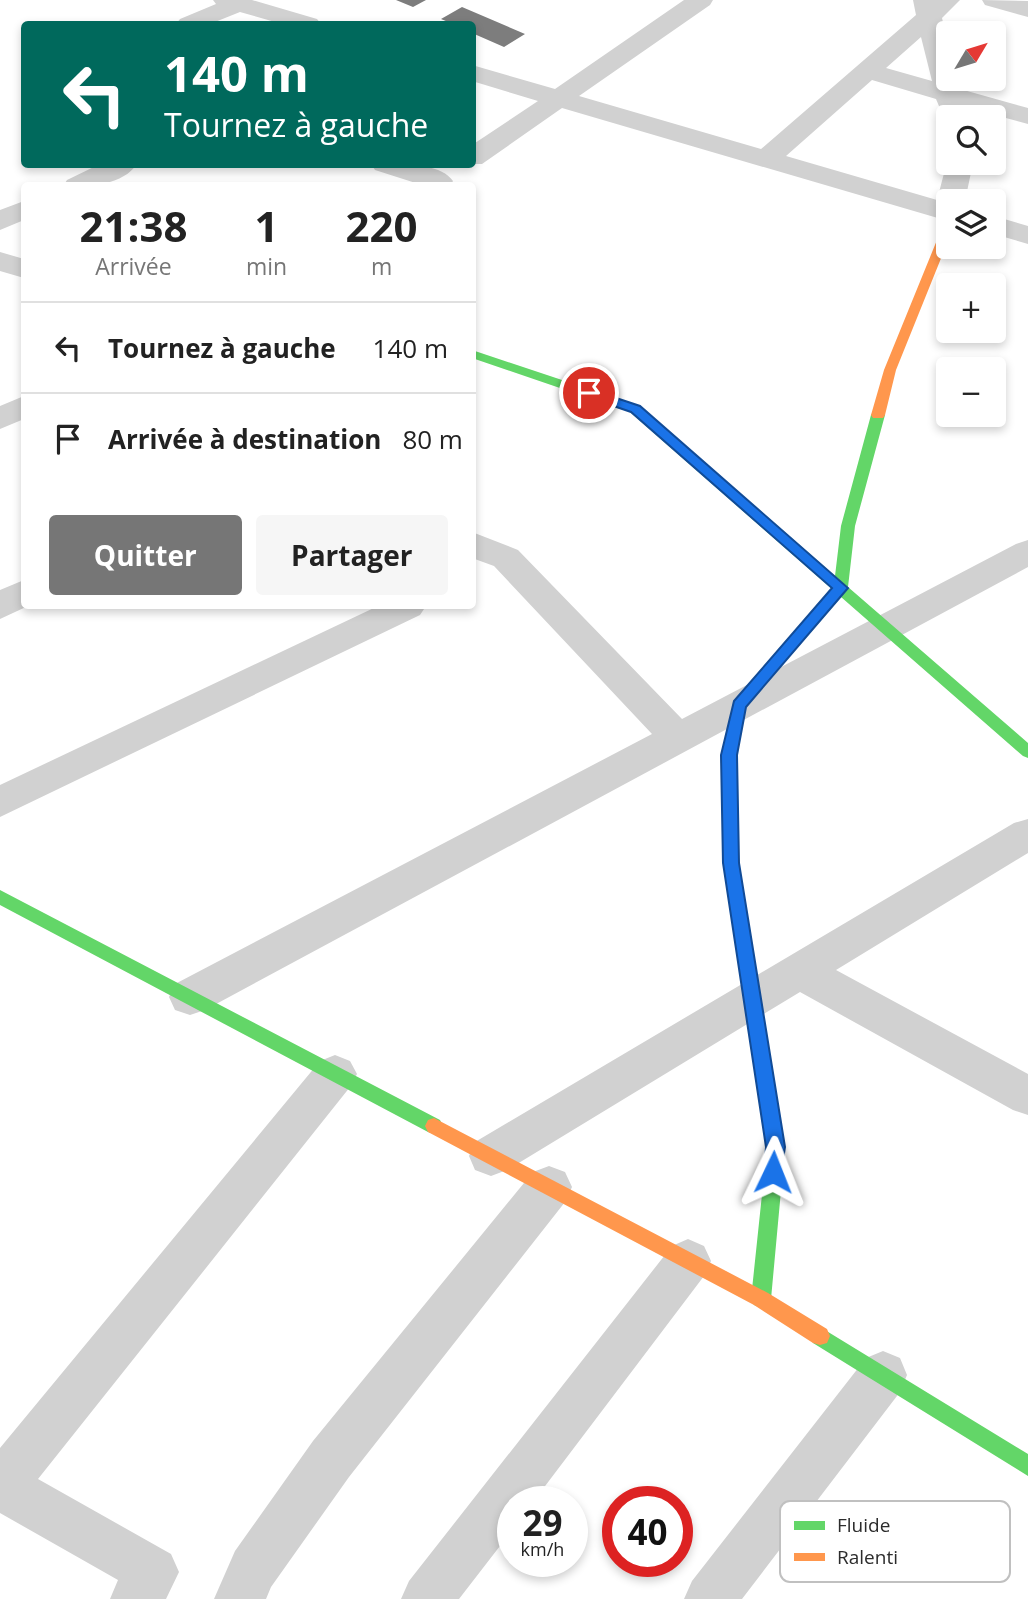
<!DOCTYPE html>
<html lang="fr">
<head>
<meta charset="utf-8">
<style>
	:root { --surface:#fff; --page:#f6f6f6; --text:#222; --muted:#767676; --line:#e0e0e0; --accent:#767676 }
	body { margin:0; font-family:"Open Sans",sans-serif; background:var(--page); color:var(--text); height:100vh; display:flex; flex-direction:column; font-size:26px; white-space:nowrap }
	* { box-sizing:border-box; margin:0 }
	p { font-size:23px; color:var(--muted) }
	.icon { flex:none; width:38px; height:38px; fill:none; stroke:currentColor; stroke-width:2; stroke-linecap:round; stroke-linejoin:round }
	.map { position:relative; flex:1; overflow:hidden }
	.drawer { position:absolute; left:21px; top:182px; width:455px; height:427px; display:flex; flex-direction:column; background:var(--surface); border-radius:7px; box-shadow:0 4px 10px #0003 }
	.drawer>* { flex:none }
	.guide { position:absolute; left:21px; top:21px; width:455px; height:147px; border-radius:7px; box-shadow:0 4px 10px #0003; background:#00695c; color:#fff; overflow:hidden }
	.needle { width:46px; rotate:52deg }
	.tools { position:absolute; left:936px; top:21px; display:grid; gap:14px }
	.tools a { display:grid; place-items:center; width:70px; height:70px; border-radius:7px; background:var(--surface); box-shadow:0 4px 10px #0003; font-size:35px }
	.speed { position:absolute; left:497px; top:1486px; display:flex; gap:14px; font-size:35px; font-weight:700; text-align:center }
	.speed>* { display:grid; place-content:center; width:91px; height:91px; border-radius:50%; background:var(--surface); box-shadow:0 4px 10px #0003; line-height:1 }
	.speed small { font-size:18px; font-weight:400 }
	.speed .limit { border:10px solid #d22; background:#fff; color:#111 }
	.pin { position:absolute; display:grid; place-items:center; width:60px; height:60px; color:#fff; margin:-30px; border:4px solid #fff; border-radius:50%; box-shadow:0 2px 7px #0007 }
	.me { position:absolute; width:77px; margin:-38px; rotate:2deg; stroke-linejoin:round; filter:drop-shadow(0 0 5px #0008) }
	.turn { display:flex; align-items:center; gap:24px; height:147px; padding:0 28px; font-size:32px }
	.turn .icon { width:91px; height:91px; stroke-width:2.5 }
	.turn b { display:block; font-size:49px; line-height:60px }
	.eta { display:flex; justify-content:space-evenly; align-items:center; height:119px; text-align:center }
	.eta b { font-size:42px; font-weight:700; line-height:49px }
	.action { display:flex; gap:14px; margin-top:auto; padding:14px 28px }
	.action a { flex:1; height:80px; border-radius:7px; background:var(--accent); color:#fff; font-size:28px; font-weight:700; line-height:80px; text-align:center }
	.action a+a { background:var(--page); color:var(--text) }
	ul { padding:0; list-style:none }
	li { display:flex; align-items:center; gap:21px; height:91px; padding:0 28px; border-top:2px solid var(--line) }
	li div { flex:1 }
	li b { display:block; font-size:26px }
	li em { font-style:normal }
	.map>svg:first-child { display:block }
</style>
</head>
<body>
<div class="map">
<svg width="1028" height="1599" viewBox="0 0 1028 1599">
	<rect width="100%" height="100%" fill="#fff"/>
	<path fill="#7d7d7d" d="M396,0h30l-13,7z
		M462,7l63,27 -21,13 -32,-14v-9h-19l-12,-5z"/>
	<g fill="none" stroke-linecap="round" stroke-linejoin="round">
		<path fill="#d1d1d1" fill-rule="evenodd" d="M213,0h39l65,19 4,5h-39l-42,-12 -30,12h-34l4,-5 36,-15z
			M684,0h29l-3,5 -131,91 182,53 155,-134 -3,-15h47l-18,18 6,25v36h10l2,10 68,19v16l-63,-17 1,5 -3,5 -19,1 -8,-19 -64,-19 -86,76 151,44 11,-42v5h25l-8,38h-17v20l-386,-113 -80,56h-17h7v-19l66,-44 -66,-20v-16l83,24zM921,37l11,44 -46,-13z
			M982,0l46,1v16l-43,-12z
			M100,164h37c-16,23 -50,22 -74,22l4,-6z
			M371,164c22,0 68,-3 82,17l-3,5h-25l-50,-16z
			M24,201v19l-24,10v-20z
			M994,216l34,10v18l-34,-10z
			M0,252l24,7v19l-24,-7z
			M24,396v23l-24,10v-23z
			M472,532l46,18 164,169 334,-175 12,-4v27l-823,443 -15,5 -15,-5 -6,-13 6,-13 477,-250 -158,-168 -22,-8z
			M24,580v26h4l-28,13v-29z
			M378,606h48l-6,9 -420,202v-32z
			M1028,819v34l-192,117 192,104v41l-15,-5 -213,-118 -293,178 -16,6 -16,-6 -6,-14 6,-14 539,-319z
			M335,1055l15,6 7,13 -7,13 -312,392 133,75 8,18 -13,27h-56l8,-19 -118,-67v-65l320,-387z
			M549,1166l16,6 7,15 -7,15 -216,275 -78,110 -5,12h-52l21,-48 78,-110 220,-269z
			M688,1239l16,7 7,15 -7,15 -171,226h-20v27l-54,70h-58l8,-18 263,-335z
			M883,1351l17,7 7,17 -7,17 -158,207h-58l8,-18 174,-223z"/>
		<path fill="#63d668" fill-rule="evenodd" d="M472,350l168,56 195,170 6,-50 30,-111 2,-3h10l2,3 -30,111 -7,61 180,156v15l-5,-2 -182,-159 -95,110 -9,48 2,108 46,284 -14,152 -3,6 -7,3 -7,-3 -3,-6 16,-152 -44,-284 -2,-108 13,-54 98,-112 -202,-177 -158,-54z
			M0,890l440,230 3,6 -3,6 -6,2 -6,-2 -428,-227z
			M820,1327l208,127v22l-215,-133 -3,-7 3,-7z"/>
		<path fill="#ff974d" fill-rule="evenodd" d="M948,208v33l-52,129 -11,45 -2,3h-10l-2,-3 13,-45 53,-130 5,-29z
			M434,1118l334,175 59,36 3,7 -3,7 -7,2 -7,-2 -59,-38 -326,-173 -3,-6 3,-6z"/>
	</g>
	<path fill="#1a73e8" stroke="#114b97" stroke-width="2" d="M589,389l51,17 208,182 -102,119 -9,48 2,108 46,284 -5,31 -7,3 -6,-3 -3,-6 2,-25 -43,-284 -2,-108 13,-54 98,-113 -201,-176 -47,-16 -2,-3z"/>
	<rect x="780" y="1501" width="230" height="81" rx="10" fill="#fff" stroke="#c0c0c0" stroke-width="2"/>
	<rect x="794" y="1521" width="31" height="9" fill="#63d668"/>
	<rect x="794" y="1553" width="31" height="8" fill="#ff974d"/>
	<g font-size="19" fill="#2c2c2c">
		<text x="837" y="1532">Fluide</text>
		<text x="837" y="1564">Ralenti</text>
	</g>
</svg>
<div class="tools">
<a><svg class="needle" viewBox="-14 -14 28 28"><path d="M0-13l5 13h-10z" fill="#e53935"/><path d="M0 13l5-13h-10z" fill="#767676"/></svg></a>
<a><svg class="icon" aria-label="search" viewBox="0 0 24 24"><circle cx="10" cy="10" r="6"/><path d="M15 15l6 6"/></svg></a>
<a><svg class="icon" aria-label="layers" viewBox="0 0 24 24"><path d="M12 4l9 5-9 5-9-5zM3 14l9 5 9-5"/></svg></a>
<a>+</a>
<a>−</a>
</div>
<div class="speed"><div>29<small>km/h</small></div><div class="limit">40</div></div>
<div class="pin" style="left:589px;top:393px;background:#d93025"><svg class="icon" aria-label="arrive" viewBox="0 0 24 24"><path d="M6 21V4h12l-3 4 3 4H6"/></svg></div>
<svg class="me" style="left:773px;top:1172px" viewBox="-20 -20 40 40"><path d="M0-17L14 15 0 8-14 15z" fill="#1a73e8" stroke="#fff" stroke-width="4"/></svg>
<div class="guide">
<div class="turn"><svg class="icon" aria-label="left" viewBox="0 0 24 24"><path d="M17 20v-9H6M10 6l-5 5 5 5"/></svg><div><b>140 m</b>Tournez à gauche</div></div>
</div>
<section class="drawer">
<div class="eta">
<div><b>21:38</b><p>Arrivée</p></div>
<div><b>1</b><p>min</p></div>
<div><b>220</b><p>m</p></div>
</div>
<ul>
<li><svg class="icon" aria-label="left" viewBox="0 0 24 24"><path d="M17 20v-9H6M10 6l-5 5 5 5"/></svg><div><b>Tournez à gauche</b></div><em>140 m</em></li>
<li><svg class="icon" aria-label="arrive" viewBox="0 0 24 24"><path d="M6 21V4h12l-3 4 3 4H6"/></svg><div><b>Arrivée à destination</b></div><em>80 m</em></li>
</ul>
<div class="action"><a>Quitter</a><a>Partager</a></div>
</section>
</div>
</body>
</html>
